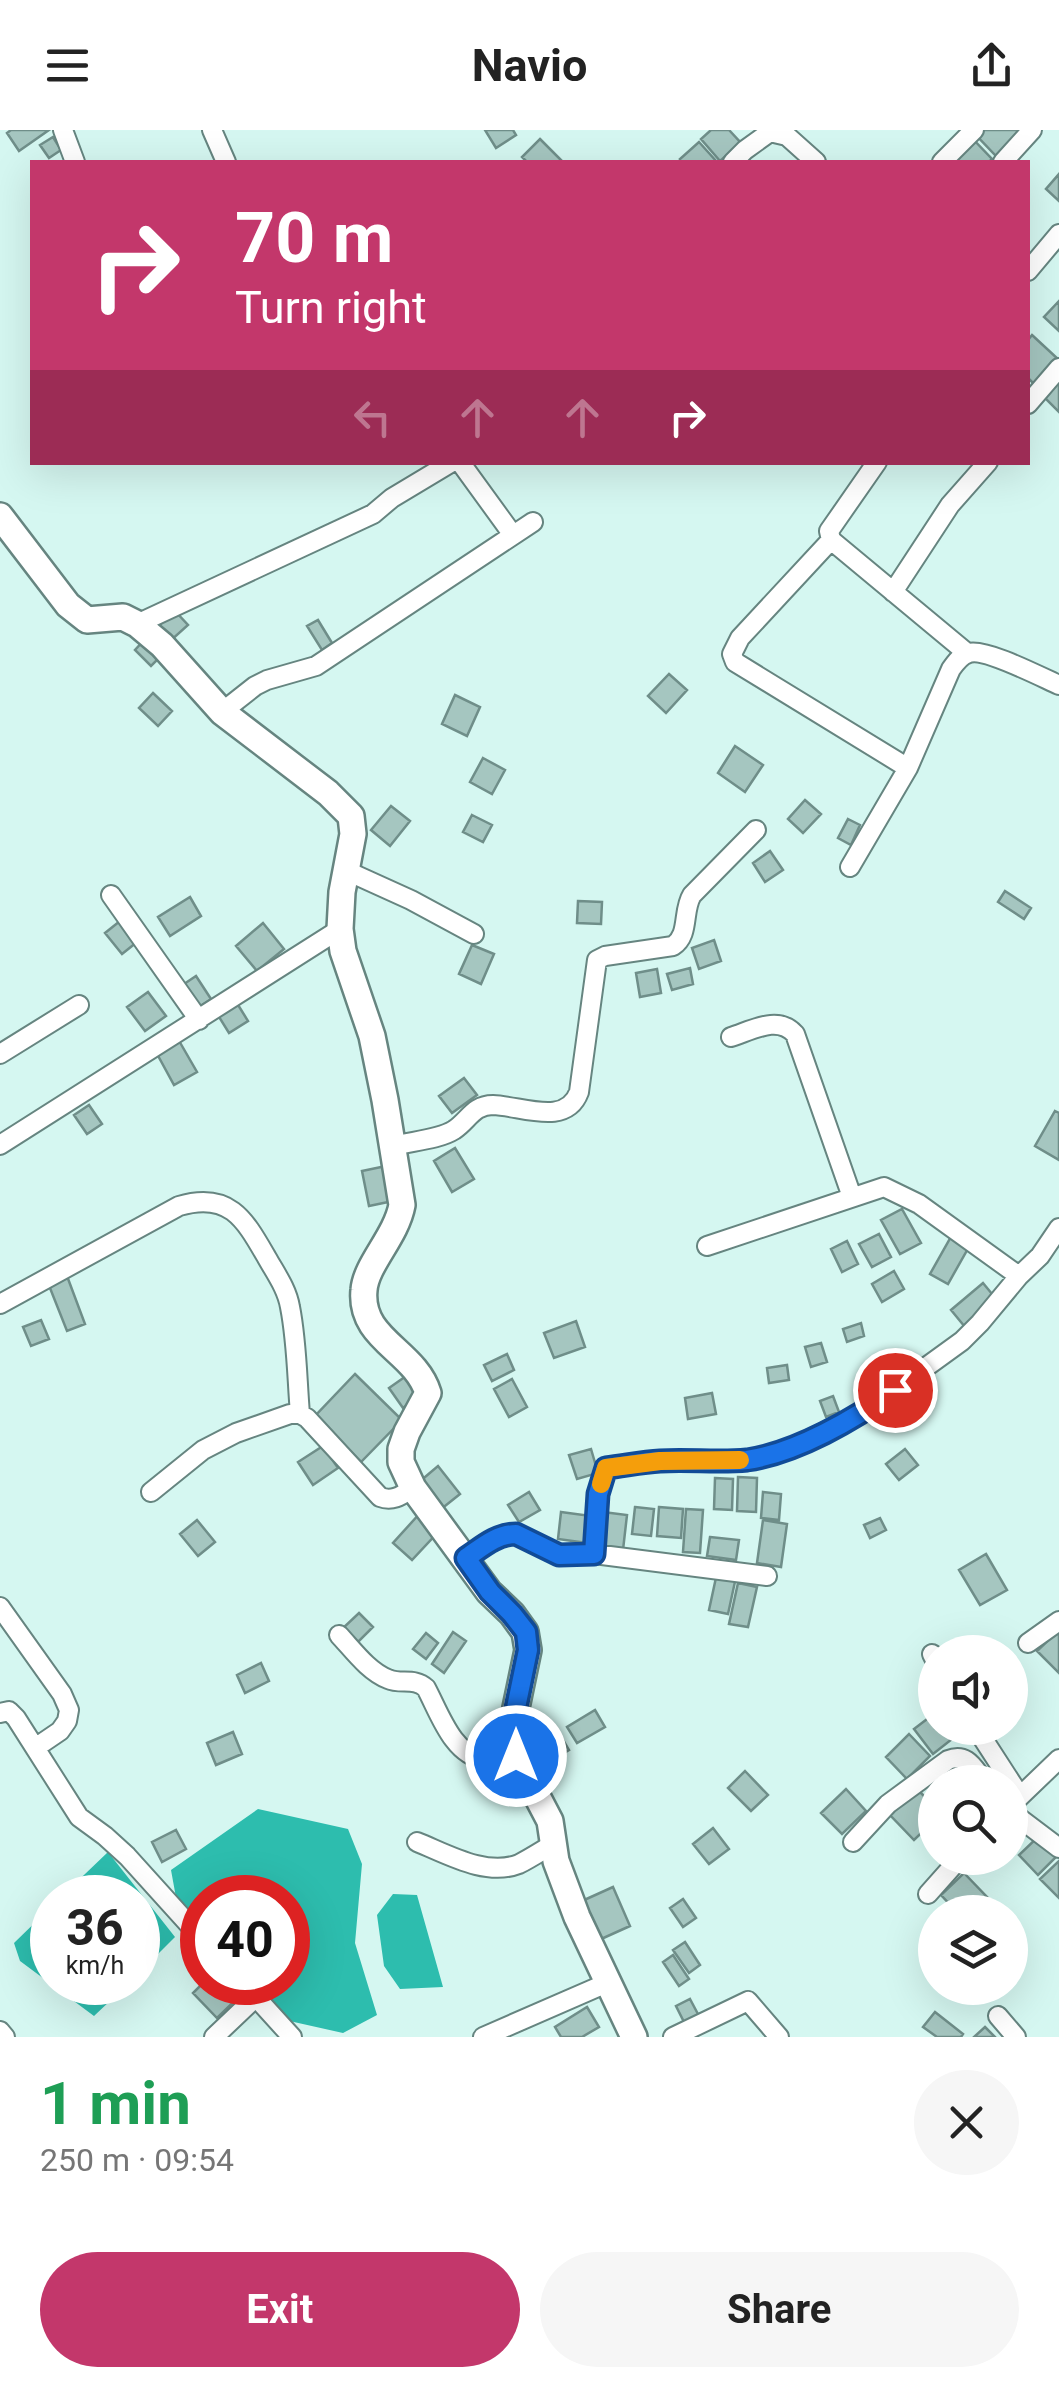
<!DOCTYPE html>
<html lang="en">
<head>
<meta charset="utf-8">
<style>
	:root { --surface:#fff; --page:#f6f6f6; --text:#222; --muted:#767676; --accent:#c3376b }
	body { margin:0; font-family:Roboto,sans-serif; background:var(--page); color:var(--text); height:100vh; display:flex; flex-direction:column; font-size:38px; white-space:nowrap }
	* { box-sizing:border-box; margin:0 }
	p { font-size:32px; color:var(--muted) }
	.icon { flex:none; width:55px; height:55px; fill:none; stroke:currentColor; stroke-width:2; stroke-linecap:round; stroke-linejoin:round }
	.map { position:relative; height:1907px; overflow:hidden }
	.sheet { display:flex; flex-direction:column; background:var(--surface); flex:1 }
	.sheet>* { flex:none }
	.top-card { position:absolute; left:30px; top:30px; width:1000px; height:305px; border-radius:0px; box-shadow:0 10px 40px #0002; background:#c3376b; color:#fff; overflow:hidden }
	.tools { position:absolute; left:918px; top:1505px; display:grid; gap:20px }
	.tools a { display:grid; place-items:center; width:110px; height:110px; border-radius:50%; background:var(--surface); box-shadow:0 10px 40px #0002; font-size:50px }
	.speed { position:absolute; left:30px; top:1745px; display:flex; gap:20px; font-size:50px; font-weight:700; text-align:center }
	.speed>* { display:grid; place-content:center; width:130px; height:130px; border-radius:50%; background:var(--surface); box-shadow:0 10px 40px #0002; line-height:1 }
	.speed small { font-size:25px; font-weight:400 }
	.speed .limit { border:15px solid #d22; background:#fff; color:#111 }
	.pin { position:absolute; display:grid; place-items:center; width:85px; height:85px; color:#fff; margin:-42px; border:5px solid #fff; border-radius:50%; box-shadow:0 2px 10px #0007 }
	.me { position:absolute; width:110px; margin:-55px; rotate:0deg; stroke-linejoin:round; filter:drop-shadow(0 0 8px #0008) }
	.turn { display:flex; align-items:center; gap:35px; height:210px; padding:0 40px; font-size:45px }
	.turn .icon { width:130px; height:130px; stroke-width:2.5 }
	.turn b { display:block; font-size:70px; line-height:85px }
	.lanes { display:flex; align-items:center; height:95px; padding:0 40px; background:#0003; justify-content:center; gap:50px; direction:ltr }
	.lanes .off { opacity:.35 }
	.round { display:grid; place-items:center; flex:none; width:105px; height:105px; border-radius:52px; background:var(--page) }
	.summary { display:flex; align-items:center; justify-content:space-between; height:170px; padding:0 40px }
	h1 { font-size:60px; font-weight:700; line-height:75px; color:#1e9e55 }
	.action { display:flex; gap:20px; margin-top:auto; padding:20px 40px }
	.action a { flex:1; height:115px; border-radius:60px; background:var(--accent); color:#fff; font-size:40px; font-weight:700; line-height:115px; text-align:center }
	.action a+a { background:var(--page); color:var(--text) }
	header { display:flex; justify-content:space-between; align-items:center; height:130px; padding:0 40px; background:var(--surface); font-size:45px; font-weight:700 }
	.map>svg:first-child { display:block }
</style>
</head>
<body>
<header><svg class="icon" aria-label="menu" viewBox="0 0 24 24"><path d="M4 6h16M4 12h16M4 18h16"/></svg>Navio<svg class="icon" aria-label="share" viewBox="0 0 24 24"><path d="M12 15V3M7 8l5-5 5 5M5 13v7h14v-7"/></svg></header>
<div class="map">
<svg width="1059" height="1907" viewBox="0 0 1059 1907">
	<rect width="100%" height="100%" fill="#d5f7f1"/>
	<path fill="#2dbdae" d="M258,1679l90,20 14,35 -7,79 22,72 -34,18 -67,-15 -30,-35 42,-1v-84h-86v34l-25,-29 -6,-33z
		M108,1722l67,85 -37,37v-76l-77,-1z
		M393,1764l24,1 26,92 -43,2 -16,-23 -7,-51z
		M52,1776v76l77,1 -35,33 -74,-55 -6,-18z"/>
	<path fill="#a5c6c0" stroke="#6f8e89" stroke-width="2.5" d="M11,0h38l-30,21 -12,-18z
		M485,0h28l3,5 -20,13z
		M711,0h18l12,13 -21,18 -19,-22z
		M982,0h34l4,4 -24,22 -20,-21z
		M53,7l8,13 -12,8 -9,-13z
		M971,7l21,22 -3,3h-39z
		M540,9l23,23h-36l-5,-5z
		M699,12l18,20h-34l-3,-3z
		M1059,44v27l-13,-12z
		M1059,171v30l-15,-14z
		M1032,205l26,24 -24,25 -6,-6v-38z
		M1059,244v38l-19,-19z
		M175,481l13,14 -20,18 -13,-14z
		M318,490l14,23 -10,7 -15,-24z
		M146,508l16,17 -11,11 -16,-16z
		M669,544l18,16 -21,23 -18,-17z
		M153,563l19,18 -14,15 -19,-18z
		M455,565l25,12 -13,29 -25,-12z
		M735,616l28,19 -18,27 -27,-19z
		M483,628l22,12 -13,24 -22,-12z
		M805,670l16,14 -18,19 -15,-14z
		M391,676l19,15 -20,25 -19,-16z
		M472,685l20,10 -9,17 -20,-10z
		M848,689l12,6 -9,20 -13,-7z
		M770,721l13,19 -18,12 -12,-19z
		M1005,761l26,17 -7,11 -26,-17z
		M190,767l11,19 -31,20 -12,-19z
		M578,771l24,1 -1,22 -24,-1z
		M120,791l17,21 -15,12 -17,-21z
		M263,793l21,26 -27,22 -21,-25z
		M714,810l7,21 -22,8 -7,-21z
		M472,815l22,9 -13,30 -22,-10z
		M690,838l3,16 -21,6 -5,-16z
		M657,839l4,24 -21,4 -4,-24z
		M196,846l15,23 -15,10 -15,-23z
		M148,862l18,24 -21,15 -18,-24z
		M235,870l13,21 -19,12 -13,-21z
		M178,909l19,33 -23,13 -18,-33z
		M464,948l13,17 -25,18 -13,-17z
		M89,975l13,19 -15,10 -13,-19z
		M1055,981l4,2v47l-24,-14z
		M455,1018l19,31 -22,13 -18,-31z
		M386,1036l7,35 -24,5 -7,-35z
		M902,1079l19,34 -21,11 -19,-34z
		M879,1104l12,23 -19,10 -13,-23z
		M952,1105l18,10 -22,39 -18,-10z
		M847,1111l11,23 -16,8 -11,-23z
		M894,1141l10,18 -22,13 -10,-18z
		M67,1146l18,48 -18,7 -19,-48z
		M983,1153l14,17 -32,27 -14,-17z
		M41,1190l8,19 -18,7 -8,-19z
		M576,1191l9,26 -31,11 -10,-25z
		M861,1193l3,13 -17,6 -4,-13z
		M821,1213l6,19 -16,5 -6,-20z
		M507,1224l7,16 -22,11 -8,-16z
		M787,1235l2,15 -20,3 -2,-15z
		M355,1244l47,46 -41,42 -46,-46z
		M409,1244l13,20 -19,14 -14,-20z
		M512,1249l15,28 -18,10 -15,-28z
		M712,1263l4,21 -28,5 -3,-21z
		M833,1266l6,16 -13,5 -6,-16z
		M323,1316l15,22 -25,17 -15,-23z
		M591,1319l7,24 -21,6 -8,-24z
		M905,1319l13,16 -19,15 -13,-16z
		M438,1336l22,28 -20,16 -22,-27z
		M738,1347l19,1 -1,34 -19,-1z
		M715,1348l18,1 -1,31 -18,-1z
		M529,1362l11,18 -21,12 -11,-17z
		M763,1362l18,2 -2,26 -18,-2z
		M635,1377l19,2 -3,27 -19,-2z
		M659,1377l24,2 -2,29 -24,-2z
		M686,1379l17,1 -3,43 -17,-1z
		M421,1382l19,18 -28,30 -19,-17z
		M561,1382l30,4 -4,27 -29,-4z
		M603,1382l24,3 -4,35 -25,-3z
		M880,1388l6,12 -16,8 -6,-13z
		M197,1390l18,22 -17,14 -18,-22z
		M763,1390l24,4 -6,43 -24,-4z
		M710,1407l29,3 -3,20 -29,-4z
		M986,1424l21,36 -27,15 -21,-35z
		M717,1443l19,4 -8,37 -19,-4z
		M738,1453l19,4 -9,40 -19,-3z
		M359,1483l14,14 -17,17 -14,-15z
		M453,1502l13,9 -22,32 -12,-9z
		M426,1503l12,10 -12,16 -13,-10z
		M1056,1503l3,2v38l-22,-22z
		M261,1533l8,18 -24,12 -8,-18z
		M595,1580l10,17 -28,16 -10,-16z
		M935,1583v15h22l4,4 -28,22 -19,-25z
		M233,1602l9,22 -26,11 -9,-22z
		M909,1604l21,22 -23,23 -21,-22z
		M560,1605l9,15 -31,18 -9,-15z
		M745,1641l23,24 -17,16 -23,-23z
		M846,1659l20,22 -24,23 -21,-21z
		M917,1659l18,18v13l-21,20 -24,-25z
		M713,1698l16,21 -20,15 -16,-20z
		M176,1700l10,19 -24,13 -10,-20z
		M1042,1703l17,21 -21,21 -19,-20z
		M1059,1731v37l-19,-19z
		M964,1743l23,24 -16,15h-14l-16,-17z
		M613,1757l17,39 -31,14 -17,-39z
		M683,1769l13,19 -13,9 -13,-19z
		M685,1812l15,23 -11,8 -16,-23z
		M673,1825l16,24 -10,7 -16,-24z
		M204,1852h31l9,10 -27,26 -24,-25z
		M690,1869l9,17 -14,8 -9,-18z
		M587,1877l12,20 -17,10h-21l-6,-10z
		M935,1882l28,22 -2,3h-24l-14,-10z
		M985,1897l10,10h-21z"/>
	<g fill="none" stroke-linecap="round" stroke-linejoin="round">
		<g stroke="#668580" stroke-width="22">
			<path id="street" d="M63,0l12,32
				M212,0l14,32
				M733,32l12,-12 25,-18 17,4 29,26
				M942,32l32,-32
				M1003,32l29,-32
				M1028,141l31,-37
				M1028,274l31,-36
				M460,332l53,73
				M877,332l-48,69 2,9 136,113
				M831,410l-91,98 -8,16 3,8 173,106
				M893,462l57,-87 38,-43
				M137,494l236,-110 19,-16 60,-36
				M222,582l33,-26 12,-6 49,-14 217,-144
				M850,737l58,-99 43,-99c5,-7 10,-14 18,-16 16,-5 72,24 90,32
				M347,741l64,29 63,34
				M111,765l88,125
				M731,907c22,-7 47,-22 64,-3l57,163
				M0,924l79,-49
				M0,1015l340,-216
				M393,1016c18,-5 45,-6 61,-16 15,-10 19,-25 39,-25 29,1 73,22 86,-13l18,-132 8,-4 68,-10c17,-11 9,-35 19,-51l64,-65
				M707,1116l177,-59 35,17 100,72
				M0,1174l179,-98c51,-15 66,14 88,52 9,16 20,31 23,49 7,35 7,72 10,107
				M151,1362l52,-42 33,-17 54,-19h10l7,4 73,79c13,5 22,-2 33,-9
				M594,1424l4,-59 8,-27 54,-7 85,-1 21,-4 34,-12 64,-32 98,-71 18,-18 39,-47 21,-20 19,-28
				M466,1429c15,-11 30,-25 50,-25l43,21 35,-1 173,22
				M0,1477l62,87 7,16 -2,11 -7,10 -25,17
				M339,1505c14,15 30,37 49,44 13,6 26,-2 38,9 13,24 27,68 58,71 11,0 22,-2 32,-3
				M1028,1513l31,-22
				M932,1524l3,6
				M0,1583l9,-2 7,7 63,99 26,19 22,20 75,83
				M976,1598l44,68
				M1010,1676l49,-47
				M1010,1681l49,37
				M417,1712c30,12 69,35 102,22 12,-6 24,-14 36,-21
				M853,1712l35,-38 60,-44c20,-8 26,9 37,22
				M928,1764l32,-36
				M242,1852l50,55
				M998,1886l18,21
				M0,1901l5,6
				M214,1907l42,-40
				M483,1907l124,-54
				M673,1907l75,-36 31,36"/>
		</g>
		<g stroke="#668580" stroke-width="30">
			<path id="secondary" d="M0,386l68,89 19,15 36,-3 14,7 25,21 60,67 106,81 23,23 2,18 -11,58 -2,37 3,22 29,85 13,64 17,105c-6,32 -36,59 -38,85 -5,50 51,60 64,103l-21,39 -6,17v13l12,26 76,104 23,22 13,18 3,18 -16,77 4,29 34,65 6,40 21,56 57,120"/>
		</g>
		<use href="#street" stroke="#fff" stroke-width="18"/>
		<use href="#secondary" stroke="#fff" stroke-width="25"/>
	</g>
	<g fill="none" stroke-linecap="round" stroke-linejoin="round">
		<g stroke="#114b97" stroke-width="25">
			<path id="route" d="M516,1626l-4,-29 16,-77 -2,-18 -14,-18 -22,-22 -24,-34c15,-10 30,-24 50,-24l43,21 35,-1 4,-60 8,-26c18,-2 36,-6 54,-7 29,-2 58,2 87,-1 49,-7 108,-41 148,-70"/>
		</g>
		<use href="#route" stroke="#1a73e8" stroke-width="18"/>
		<path stroke="#f59e0b" stroke-width="18" d="M601,1354l5,-16 54,-7 80,-1"/>
	</g>
</svg>
<div class="tools">
<a><svg class="icon" aria-label="sound" viewBox="0 0 24 24"><path d="M4 9h4l5-4v14l-5-4H4zM17 9q2 3 0 6"/></svg></a>
<a><svg class="icon" aria-label="search" viewBox="0 0 24 24"><circle cx="10" cy="10" r="6"/><path d="M15 15l6 6"/></svg></a>
<a><svg class="icon" aria-label="layers" viewBox="0 0 24 24"><path d="M12 4l9 5-9 5-9-5zM3 14l9 5 9-5"/></svg></a>
</div>
<div class="speed"><div>36<small>km/h</small></div><div class="limit">40</div></div>
<div class="pin" style="left:895px;top:1260px;background:#d93025"><svg class="icon" aria-label="arrive" viewBox="0 0 24 24"><path d="M6 21V4h12l-3 4 3 4H6"/></svg></div>
<svg class="me" style="left:516px;top:1626px" viewBox="-20 -20 40 40"><circle r="17" fill="#1a73e8" stroke="#fff" stroke-width="3"/><path d="M0-11L8 9 0 5-8 9z" fill="#fff"/></svg>
<div class="top-card">
<div class="turn"><svg class="icon" aria-label="right" viewBox="0 0 24 24"><path d="M7 20v-9h11M14 6l5 5-5 5"/></svg><div><b>70 m</b>Turn right</div></div>
<div class="lanes"><svg class="icon off" aria-label="left" viewBox="0 0 24 24"><path d="M17 20v-9H6M10 6l-5 5 5 5"/></svg><svg class="icon off" aria-label="ahead" viewBox="0 0 24 24"><path d="M12 20V5M6 11l6-6 6 6"/></svg><svg class="icon off" aria-label="ahead" viewBox="0 0 24 24"><path d="M12 20V5M6 11l6-6 6 6"/></svg><svg class="icon" aria-label="right" viewBox="0 0 24 24"><path d="M7 20v-9h11M14 6l5 5-5 5"/></svg></div>
</div>
</div>
<section class="sheet">
<div class="summary"><div><h1>1 min</h1><p>250 m · 09:54</p></div><a class="round"><svg class="icon" aria-label="close" viewBox="0 0 24 24"><path d="M6 6l12 12M18 6L6 18"/></svg></a></div>
<div class="action"><a>Exit</a><a>Share</a></div>
</section>
</body>
</html>
